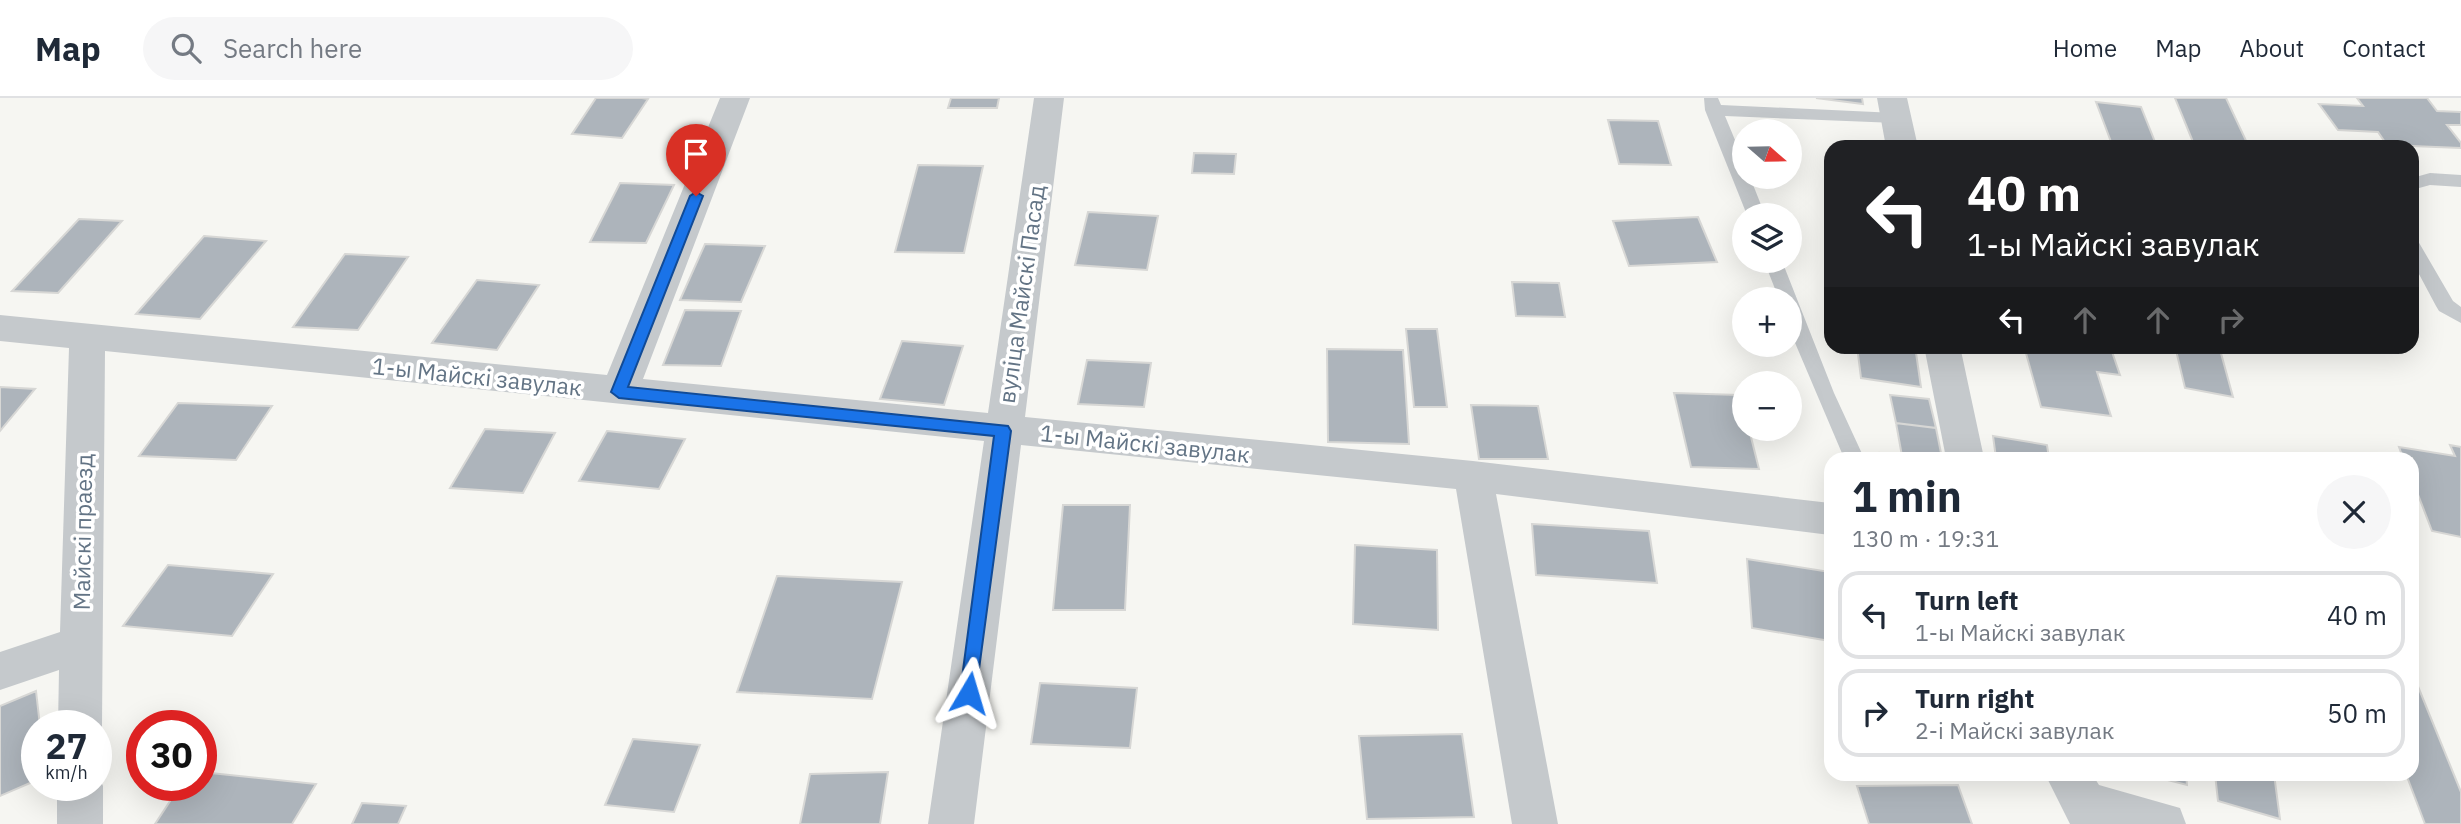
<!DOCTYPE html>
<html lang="en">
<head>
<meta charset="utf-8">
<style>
	:root { --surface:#fff; --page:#f6f6f7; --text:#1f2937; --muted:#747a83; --line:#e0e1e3 }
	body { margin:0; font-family:"IBM Plex Sans",sans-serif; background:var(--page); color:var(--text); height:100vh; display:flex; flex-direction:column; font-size:26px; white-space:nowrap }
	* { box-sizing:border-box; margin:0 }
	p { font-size:23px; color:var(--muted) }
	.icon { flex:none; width:38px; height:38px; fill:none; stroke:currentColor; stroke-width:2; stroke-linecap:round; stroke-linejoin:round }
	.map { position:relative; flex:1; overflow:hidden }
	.side { position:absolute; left:1824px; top:354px; width:595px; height:329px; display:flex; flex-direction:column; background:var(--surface); border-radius:21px; box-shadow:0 7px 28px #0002 }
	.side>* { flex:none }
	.hud { position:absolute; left:1824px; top:42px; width:595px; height:214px; border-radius:21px; box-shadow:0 7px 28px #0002; background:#202124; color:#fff; overflow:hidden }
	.needle { width:46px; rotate:110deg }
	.fabs { position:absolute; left:1732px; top:21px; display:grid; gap:14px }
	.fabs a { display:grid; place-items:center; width:70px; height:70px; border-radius:50%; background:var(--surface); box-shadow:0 7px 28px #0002; font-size:35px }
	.speed { position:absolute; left:21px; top:612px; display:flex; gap:14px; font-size:35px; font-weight:700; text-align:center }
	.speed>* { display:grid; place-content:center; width:91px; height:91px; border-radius:50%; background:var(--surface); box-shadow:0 7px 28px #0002; line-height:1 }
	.speed small { font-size:18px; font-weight:400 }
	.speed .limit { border:10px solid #d22; background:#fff; color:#111 }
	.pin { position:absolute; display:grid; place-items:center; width:60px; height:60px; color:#fff; margin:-72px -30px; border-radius:50% 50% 50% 0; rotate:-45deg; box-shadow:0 0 7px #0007 }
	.pin .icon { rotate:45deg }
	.me { position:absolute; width:77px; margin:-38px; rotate:7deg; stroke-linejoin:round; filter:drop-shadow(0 0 5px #0008) }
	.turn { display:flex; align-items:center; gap:24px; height:147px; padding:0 28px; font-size:32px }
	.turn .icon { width:91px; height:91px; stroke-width:2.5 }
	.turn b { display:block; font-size:49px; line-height:60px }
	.lanes { display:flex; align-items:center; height:66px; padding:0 28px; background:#0003; justify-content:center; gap:35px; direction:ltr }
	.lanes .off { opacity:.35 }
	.round { display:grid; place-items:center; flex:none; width:74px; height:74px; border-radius:37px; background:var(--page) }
	.head { display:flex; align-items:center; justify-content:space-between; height:119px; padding:0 28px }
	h1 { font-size:42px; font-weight:700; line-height:52px }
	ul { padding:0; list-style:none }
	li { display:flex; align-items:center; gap:21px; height:88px; margin:0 14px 10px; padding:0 14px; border:4px solid var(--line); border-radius:21px }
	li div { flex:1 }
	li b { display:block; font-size:26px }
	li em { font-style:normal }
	header { display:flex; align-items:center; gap:42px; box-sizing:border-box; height:98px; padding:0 35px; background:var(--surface); border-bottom:2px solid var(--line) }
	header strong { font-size:33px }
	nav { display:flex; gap:38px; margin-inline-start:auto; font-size:24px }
	.search { width:490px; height:63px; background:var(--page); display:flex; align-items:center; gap:18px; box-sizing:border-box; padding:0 24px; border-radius:38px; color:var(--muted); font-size:26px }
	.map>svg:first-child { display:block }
</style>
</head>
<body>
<header>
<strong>Map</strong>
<div class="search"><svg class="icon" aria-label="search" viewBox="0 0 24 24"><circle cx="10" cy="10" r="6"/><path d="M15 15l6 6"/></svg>Search here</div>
<nav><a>Home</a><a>Map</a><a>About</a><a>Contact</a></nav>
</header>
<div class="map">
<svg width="2461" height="726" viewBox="0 0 2461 726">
	<rect width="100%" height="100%" fill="#f6f6f2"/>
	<path fill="#adb4bb" stroke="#d7d7d5" stroke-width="2" d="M596,0h46l6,1 -26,39 -50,-4z
		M951,0h48l-2,10h-49z
		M1816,0h46l1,6z
		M2175,0h51l23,49 -56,-5z
		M2357,0h70l10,13 24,1v13h-14l14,18v5l-74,-3 -9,-13 -40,-2 -19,-26 44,2z
		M2096,4l45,5 16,40h-44z
		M1608,22l50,1 13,44 -52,-1z
		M1194,55l42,1 -2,20 -42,-1z
		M918,67l65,1 -19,87 -69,-1z
		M620,85l54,2 -28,58 -56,-1z
		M1088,114l70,4 -11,54 -72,-5z
		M1698,119l19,45 -88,4 -16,-45z
		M79,121l43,2 -64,72 -46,-2z
		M204,138l62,5 -66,78 -64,-5z
		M705,146l60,2 -24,56 -61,-2z
		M345,156l63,3 -50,73 -65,-3z
		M477,182l62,5 -42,65 -65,-7z
		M1512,184l47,1 6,34 -49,-1z
		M685,212l56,1 -20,55 -58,-1z
		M1406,231h31l10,78h-33z
		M902,243l61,5 -19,59 -64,-6z
		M1857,248h58l6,41 -60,-9z
		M2024,248h86l10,29 -23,-3 14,44 -70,-9z
		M2175,248h44l14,51 -48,-9z
		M1327,251l76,1 6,94 -81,-2z
		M1087,262l64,3 -7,44 -66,-3z
		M0,289l35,2 -35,42z
		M1674,295l65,2 6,20v14h4l10,40 -68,-2z
		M1890,297l39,4 7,29 -40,-5z
		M178,305l94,3 -36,54 -97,-4z
		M1471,307l67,1 10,53h-69z
		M1896,325l40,5 6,30 -40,-2z
		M485,331l70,4 -32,60 -73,-5z
		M607,333l78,8 -26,50 -80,-8z
		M1993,338l54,9 2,13h-53z
		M2450,347l11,2v90l-29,-6 -20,-52v-21h-9l-4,-11 56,9z
		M1880,355l22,3 23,2h-44z
		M1063,407h67l-5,105h-72z
		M1532,426l117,7 8,52 -121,-8z
		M1355,447l82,5 1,80 -85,-6z
		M1747,461l83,13v69l-78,-13z
		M168,467l105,9 -41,62 -109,-10z
		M777,478l125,6 -30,117 -135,-7z
		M1040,585l97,5 -7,60 -99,-4z
		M2412,585l5,1 44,108v32h-36l-19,-50h6z
		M36,593l4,35h-3v54l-37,16v-90z
		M1462,636l12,83 -107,2 -8,-83z
		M633,641l67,6 -26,67 -69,-7z
		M201,674l115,12 -24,40h-137l25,-38h21z
		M888,674l-8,52h-80l10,-50z
		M2144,676h42l1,11z
		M2215,676h59l6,45 -62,-18z
		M1958,687l14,39h-103l-12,-38z
		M362,705l44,3 -8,18h-46z"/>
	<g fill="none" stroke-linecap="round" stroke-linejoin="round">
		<path fill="#c5c9cc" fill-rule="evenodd" d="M1704,0h14l3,7 175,8 8,5 -8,5 -171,-7 20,48v13h5l15,38h-18l-42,-105z
			M2430,75l31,2v12l-31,-2 -18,5v-12z
			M2412,141l6,2 35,60 8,6v16l-22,-12 -3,-5 -24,-45z
			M1764,163h18l52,132 30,65h-20l-54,-127v-32h-11z"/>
		<path fill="#c5c9cc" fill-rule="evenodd" d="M720,0h30l-107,281 345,34 46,-315h30l-39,319 448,44 357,42v32l-334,-41 62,330h-46l-56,-335 -435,-44 -47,379h-46l56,-383 -879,-90 -3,375 -6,13v-13h-38l1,-56 -59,20v-38l60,-20 9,-284 -69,-7v-26l607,60z
			M1877,0h30l11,49h-32z
			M1924,248h36l24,112h-38z
			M96,673l7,15v38h-46v-38h39z
			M2045,676h47l7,11 81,23 6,16h-116z"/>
	</g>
	<path fill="#1a73e8" stroke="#114b97" stroke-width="2" d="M696,94l7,4 -75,191 380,39 3,5 -36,268 -6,2 -7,-2 -2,-6 34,-257 -375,-38 -8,-6 79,-196z"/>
	<g text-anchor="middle" stroke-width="7" stroke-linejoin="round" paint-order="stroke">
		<g font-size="23" fill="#637485" stroke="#fff">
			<text transform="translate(1022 196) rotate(-82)" y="8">вуліца Майскі Пасад</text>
			<text transform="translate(477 279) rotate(6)" y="8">1-ы Майскі завулак</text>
			<text transform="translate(1145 346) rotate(6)" y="8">1-ы Майскі завулак</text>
			<text transform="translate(83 434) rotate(-89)" y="8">Майскі праезд</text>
		</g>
	</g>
</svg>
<div class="fabs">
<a><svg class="needle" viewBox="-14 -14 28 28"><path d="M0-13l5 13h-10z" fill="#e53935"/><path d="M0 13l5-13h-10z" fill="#747a83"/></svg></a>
<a><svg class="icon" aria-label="layers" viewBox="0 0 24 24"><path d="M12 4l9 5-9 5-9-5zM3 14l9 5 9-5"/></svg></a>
<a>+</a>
<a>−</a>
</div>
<div class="speed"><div>27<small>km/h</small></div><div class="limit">30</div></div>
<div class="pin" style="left:696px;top:98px;background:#d93025"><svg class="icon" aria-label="arrive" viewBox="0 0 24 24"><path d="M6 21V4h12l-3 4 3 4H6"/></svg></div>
<svg class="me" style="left:969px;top:595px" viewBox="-20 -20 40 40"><path d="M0-17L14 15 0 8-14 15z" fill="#1a73e8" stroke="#fff" stroke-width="4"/></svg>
<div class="hud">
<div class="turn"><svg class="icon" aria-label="left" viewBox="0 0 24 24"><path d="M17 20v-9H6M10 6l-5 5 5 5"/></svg><div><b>40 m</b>1-ы Майскі завулак</div></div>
<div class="lanes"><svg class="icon" aria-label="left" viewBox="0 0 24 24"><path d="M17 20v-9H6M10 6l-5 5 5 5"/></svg><svg class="icon off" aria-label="ahead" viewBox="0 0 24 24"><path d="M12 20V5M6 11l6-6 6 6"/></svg><svg class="icon off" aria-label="ahead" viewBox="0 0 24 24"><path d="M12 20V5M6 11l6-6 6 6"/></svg><svg class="icon off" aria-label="right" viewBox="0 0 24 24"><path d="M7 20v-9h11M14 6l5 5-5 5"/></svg></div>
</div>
<section class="side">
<div class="head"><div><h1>1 min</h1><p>130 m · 19:31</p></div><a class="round"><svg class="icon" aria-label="close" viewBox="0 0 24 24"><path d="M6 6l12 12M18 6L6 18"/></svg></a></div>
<ul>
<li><svg class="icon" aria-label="left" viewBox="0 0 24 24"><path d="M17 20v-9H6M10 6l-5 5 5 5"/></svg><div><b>Turn left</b><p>1-ы Майскі завулак</p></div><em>40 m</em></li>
<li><svg class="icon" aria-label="right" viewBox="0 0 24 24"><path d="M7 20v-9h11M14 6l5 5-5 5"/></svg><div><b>Turn right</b><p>2-і Майскі завулак</p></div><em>50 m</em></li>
</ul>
</section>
</div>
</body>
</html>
